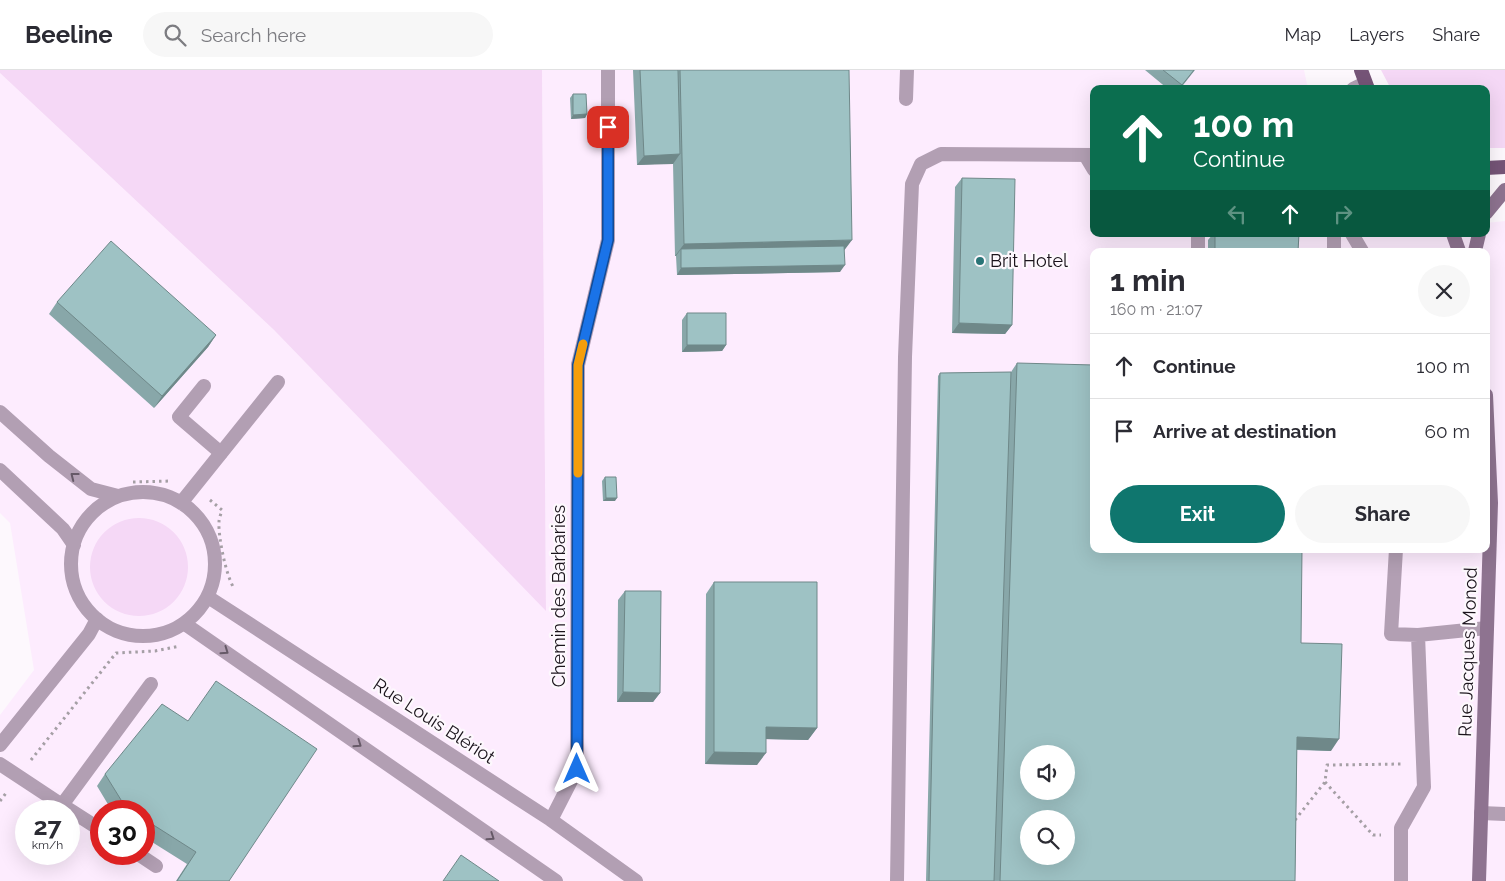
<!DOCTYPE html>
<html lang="en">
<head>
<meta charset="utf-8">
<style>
	:root { --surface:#fff; --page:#f7f7f7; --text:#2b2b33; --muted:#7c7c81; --line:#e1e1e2; --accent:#0f766e }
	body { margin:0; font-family:Raleway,sans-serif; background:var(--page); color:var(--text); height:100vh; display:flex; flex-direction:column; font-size:19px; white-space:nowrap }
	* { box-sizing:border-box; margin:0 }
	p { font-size:16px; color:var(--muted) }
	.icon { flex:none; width:28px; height:28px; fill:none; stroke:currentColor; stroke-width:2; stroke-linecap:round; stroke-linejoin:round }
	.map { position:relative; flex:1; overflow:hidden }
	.side { position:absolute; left:1090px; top:178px; width:400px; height:305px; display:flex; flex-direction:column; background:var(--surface); border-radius:10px; box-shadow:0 5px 20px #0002 }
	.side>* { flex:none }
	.guide { position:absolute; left:1090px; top:15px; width:400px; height:152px; border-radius:10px; box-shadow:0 5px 20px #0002; background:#0b6e4f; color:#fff; overflow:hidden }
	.tools { position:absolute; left:1020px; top:675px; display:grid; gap:10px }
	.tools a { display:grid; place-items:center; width:55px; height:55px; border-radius:50%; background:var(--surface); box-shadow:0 5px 20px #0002; font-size:25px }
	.speed { position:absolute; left:15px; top:730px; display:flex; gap:10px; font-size:25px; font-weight:700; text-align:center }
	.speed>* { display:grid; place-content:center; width:65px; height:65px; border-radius:50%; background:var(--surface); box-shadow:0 5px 20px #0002; line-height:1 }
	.speed small { font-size:12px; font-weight:400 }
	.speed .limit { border:8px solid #d22; background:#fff; color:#111 }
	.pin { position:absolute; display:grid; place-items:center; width:42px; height:42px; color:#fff; margin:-21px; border-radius:10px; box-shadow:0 2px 8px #0006 }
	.me { position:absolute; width:55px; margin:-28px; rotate:0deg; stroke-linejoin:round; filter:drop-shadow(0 0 4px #0008) }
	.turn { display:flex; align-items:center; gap:18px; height:105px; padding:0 20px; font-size:22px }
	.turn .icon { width:65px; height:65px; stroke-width:2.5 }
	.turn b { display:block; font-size:35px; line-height:42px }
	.lanes { display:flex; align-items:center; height:48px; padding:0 20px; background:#0003; justify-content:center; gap:25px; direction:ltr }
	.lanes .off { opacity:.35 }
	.round { display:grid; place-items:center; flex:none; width:52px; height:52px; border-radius:26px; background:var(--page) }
	.overview { display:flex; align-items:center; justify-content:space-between; height:85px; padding:0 20px }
	h1 { font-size:30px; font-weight:700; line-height:38px }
	.primary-button { display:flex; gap:10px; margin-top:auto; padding:10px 20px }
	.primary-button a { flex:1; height:58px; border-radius:30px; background:var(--accent); color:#fff; font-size:20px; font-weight:700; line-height:58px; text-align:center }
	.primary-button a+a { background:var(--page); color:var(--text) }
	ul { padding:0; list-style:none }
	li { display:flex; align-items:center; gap:15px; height:65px; padding:0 20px; border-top:1px solid var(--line) }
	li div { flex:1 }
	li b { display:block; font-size:19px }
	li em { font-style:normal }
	header { display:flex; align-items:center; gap:30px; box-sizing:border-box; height:70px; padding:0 25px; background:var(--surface); border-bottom:1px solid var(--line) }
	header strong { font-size:24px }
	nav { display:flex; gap:28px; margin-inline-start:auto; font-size:18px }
	.search { width:350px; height:45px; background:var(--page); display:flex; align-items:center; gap:12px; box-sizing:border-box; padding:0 18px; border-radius:28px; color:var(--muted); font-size:19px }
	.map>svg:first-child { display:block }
</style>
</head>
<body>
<header>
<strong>Beeline</strong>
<div class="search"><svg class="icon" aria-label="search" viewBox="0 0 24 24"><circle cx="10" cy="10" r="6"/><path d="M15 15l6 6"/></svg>Search here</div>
<nav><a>Map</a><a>Layers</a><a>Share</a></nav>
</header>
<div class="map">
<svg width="1505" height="811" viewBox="0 0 1505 811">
	<rect width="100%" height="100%" fill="#fdf8fd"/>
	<path fill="#fdecfe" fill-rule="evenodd" d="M542,0h762l3,14 2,5h-215v145h392v-11l19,-2v660h-1505v-166l34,-45 -24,-147 -10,-10v-440l274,257 272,280zM1094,181h392v298h-392zM1029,684h37v37h-37zM26,741h43v43h-43zM101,741h43v43h-43zM1029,749h37v37h-37z"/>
	<path fill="#f5d8f6" d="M0,0h542l4,541 -272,-281 -274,-257z
		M1381,0h124v78h-19v-59h-95z
		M90 497a49 49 0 1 1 98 0a49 49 0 1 1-98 0Z"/>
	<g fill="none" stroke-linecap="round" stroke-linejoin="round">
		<path stroke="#a59fa5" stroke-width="3" stroke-dasharray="2.5 4" stroke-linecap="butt" d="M133,412l39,-1
			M210,430l12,10c-1,4 -3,8 -3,12 -1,14 7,54 15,66
			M31,690l85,-107 39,-2 25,-5
			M1325,712l48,53h8
			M0,731l6,-8
			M1295,750l30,-38 2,-17 76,-1"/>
		<path stroke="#b29fb3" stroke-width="14" d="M906,29l1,-29
			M1085,85l9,15
			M1352,164l10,17
			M1198,181v-17
			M1334,181v-17
			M578,295l30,-125v-170
			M204,316l-25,31 42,36
			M1396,479l-5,85 27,1
			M0,694l62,41 89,-121
			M62,735l39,25
			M1481,743l24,1
			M138,784l18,12
			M1401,811v-53l23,-41 -6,-152 69,-7"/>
		<path stroke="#b29fb3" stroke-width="14" d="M1353,19l12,-6
			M0,342l49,44 42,33 27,7
			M0,400l63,59 11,16
			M71 494a72 72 0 1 1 144 0a72 72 0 1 1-144 0Z
			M181,433l97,-121
			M208,527l343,223 85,61
			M185,554l371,257
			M0,675l89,-111 8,-15
			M551,750l26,-51 1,-404
			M897,811l8,-524 7,-173 9,-20 20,-10 153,1"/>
		<path stroke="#8e7390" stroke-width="14" d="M1486,143l19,-23
			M1453,164l6,17
			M1475,181l4,-17
			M1479,811l12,-378 -5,-108"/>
		<path stroke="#755477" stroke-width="14" d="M1361,0l7,19
			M1486,98l19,-1"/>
	</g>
	<path fill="#88a7a9" d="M633,0h216l-5,181 -4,21 -163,3 -1,-19h-1l-2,-93 -36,2z
		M1145,0h50l-15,19h-12z
		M573,24l14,20 -2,4 -14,1 -1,-21z
		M962,108l50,147 -7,9 -53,-1 3,-146z
		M1213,164h86l-1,17h-90v-11z
		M57,232l159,33 -8,12 -54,61 -105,-94z
		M687,243l39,32 -4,6 -40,1v-32z
		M1017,293l284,280 30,108 -34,-1 -2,131h-369l12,-505 2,-3 71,-1z
		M605,407l10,24h-12l-1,-20z
		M714,512l103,146 -9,12 -42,-1 -9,26 -52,-1 1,-170z
		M625,521l35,102 -7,9h-36l1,-102z
		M188,651l41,160h-53l11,-17 -43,-27v-26h-32l-15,-25 8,-12z"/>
	<path fill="#6f8889" d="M587,44l-2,4 -14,1 2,-4z
		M680,84l-7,10 -36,1 7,-9z
		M852,170l-9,12 -162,-3 -5,7h-1l9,-12z
		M845,195l-5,7 -163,3 4,-7z
		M959,253l53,2 -7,9 -53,-1z
		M216,265l-8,12 -54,61 8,-12z
		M687,275h39l-4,6 -40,1z
		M606,428h11l-2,3h-12z
		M623,622l37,1 -7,9h-36z
		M766,657l51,1 -9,12 -51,-1z
		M1297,667l42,2 -8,12 -42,-2z
		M714,682l52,1 -9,12 -52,-1z"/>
	<path fill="#9ec2c4" stroke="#6f8889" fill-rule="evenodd" d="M640,0h38l2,84 -36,2z
		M680,0h169l3,170 -168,4z
		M1163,0h31l-12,15z
		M573,24h13l1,20 -14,1z
		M962,108l53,1 -3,146 -53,-2z
		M1215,164h84l-1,17h-83z
		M111,171l105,94 -54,61 -105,-94z
		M844,176l1,19 -164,3v-19z
		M687,243h39v32h-39z
		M1017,293l77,2v184h208l-1,94 41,1 -3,95 -42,-2 -2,144h-295zM1029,684h37v37h-37zM1029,749h37v37h-37z
		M1011,302l-17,509h-65l11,-508z
		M605,407h11l1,21h-11z
		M714,512h103v146l-51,-1v26l-52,-1z
		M625,521h36l-1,102 -37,-1z
		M216,611l101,68 -88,132h-52l19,-29 -52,-33v-8h-13l-5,-3 -21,-34 57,-70 26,17z
		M461,785l38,26h-56z"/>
	<defs><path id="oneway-chevron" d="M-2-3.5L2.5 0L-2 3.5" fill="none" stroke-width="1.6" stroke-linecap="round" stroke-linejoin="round" transform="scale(1.25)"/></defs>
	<g stroke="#665967">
		<use href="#oneway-chevron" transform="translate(74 406) rotate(-142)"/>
		<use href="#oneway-chevron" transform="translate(225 581) rotate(35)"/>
		<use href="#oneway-chevron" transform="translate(358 674) rotate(35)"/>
		<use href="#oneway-chevron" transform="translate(491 767) rotate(34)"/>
	</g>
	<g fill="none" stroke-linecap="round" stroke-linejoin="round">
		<g stroke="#114b97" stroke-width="12">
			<path id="route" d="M577,699l1,-404 30,-125v-113"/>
		</g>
		<use href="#route" stroke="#1a73e8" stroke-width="9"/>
		<path stroke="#f59e0b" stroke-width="9" d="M578,403v-108l5,-21"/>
	</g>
	<circle fill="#297477" stroke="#fdf8fd" stroke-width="2" cx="980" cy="191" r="5"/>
	<g text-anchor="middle" stroke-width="4.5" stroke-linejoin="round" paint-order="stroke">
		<g font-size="18" fill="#1a131b" stroke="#fdf8fd" text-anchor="start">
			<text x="990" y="197">Brit Hotel</text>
		</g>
		<g font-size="18" fill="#1a131b" stroke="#fdf8fd">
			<text transform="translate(559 526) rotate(-90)" y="6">Chemin des Barbaries</text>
			<text transform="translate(1468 582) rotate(-88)" y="6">Rue Jacques Monod</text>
			<text transform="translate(434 651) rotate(33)" y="6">Rue Louis Blériot</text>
		</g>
	</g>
</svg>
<div class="tools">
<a><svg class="icon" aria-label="sound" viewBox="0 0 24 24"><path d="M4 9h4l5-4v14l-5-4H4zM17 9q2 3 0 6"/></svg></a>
<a><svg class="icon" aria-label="search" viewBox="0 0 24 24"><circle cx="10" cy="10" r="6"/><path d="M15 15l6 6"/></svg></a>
</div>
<div class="speed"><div>27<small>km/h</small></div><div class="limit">30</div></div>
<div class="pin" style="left:608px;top:57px;background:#d93025"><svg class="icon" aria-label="arrive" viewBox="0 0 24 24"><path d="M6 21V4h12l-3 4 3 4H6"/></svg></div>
<svg class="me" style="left:577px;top:699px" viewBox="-20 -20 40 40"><path d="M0-17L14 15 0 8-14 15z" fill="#1a73e8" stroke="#fff" stroke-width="4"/></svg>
<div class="guide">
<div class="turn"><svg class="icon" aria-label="ahead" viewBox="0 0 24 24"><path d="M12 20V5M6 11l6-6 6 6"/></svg><div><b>100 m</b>Continue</div></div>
<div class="lanes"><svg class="icon off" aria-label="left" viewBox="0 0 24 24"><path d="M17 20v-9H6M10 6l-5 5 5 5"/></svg><svg class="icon" aria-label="ahead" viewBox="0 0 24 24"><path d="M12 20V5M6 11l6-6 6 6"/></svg><svg class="icon off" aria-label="right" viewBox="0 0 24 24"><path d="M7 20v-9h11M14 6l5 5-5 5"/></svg></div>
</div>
<section class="side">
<div class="overview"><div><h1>1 min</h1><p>160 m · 21:07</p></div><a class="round"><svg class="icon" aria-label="close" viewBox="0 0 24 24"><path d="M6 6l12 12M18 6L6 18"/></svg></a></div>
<ul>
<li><svg class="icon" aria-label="ahead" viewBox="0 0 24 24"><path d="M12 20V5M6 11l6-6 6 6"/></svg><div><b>Continue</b></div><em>100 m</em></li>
<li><svg class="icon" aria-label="arrive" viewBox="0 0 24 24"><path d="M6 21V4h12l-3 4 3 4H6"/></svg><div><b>Arrive at destination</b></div><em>60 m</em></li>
</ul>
<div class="primary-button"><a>Exit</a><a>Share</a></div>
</section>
</div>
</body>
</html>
